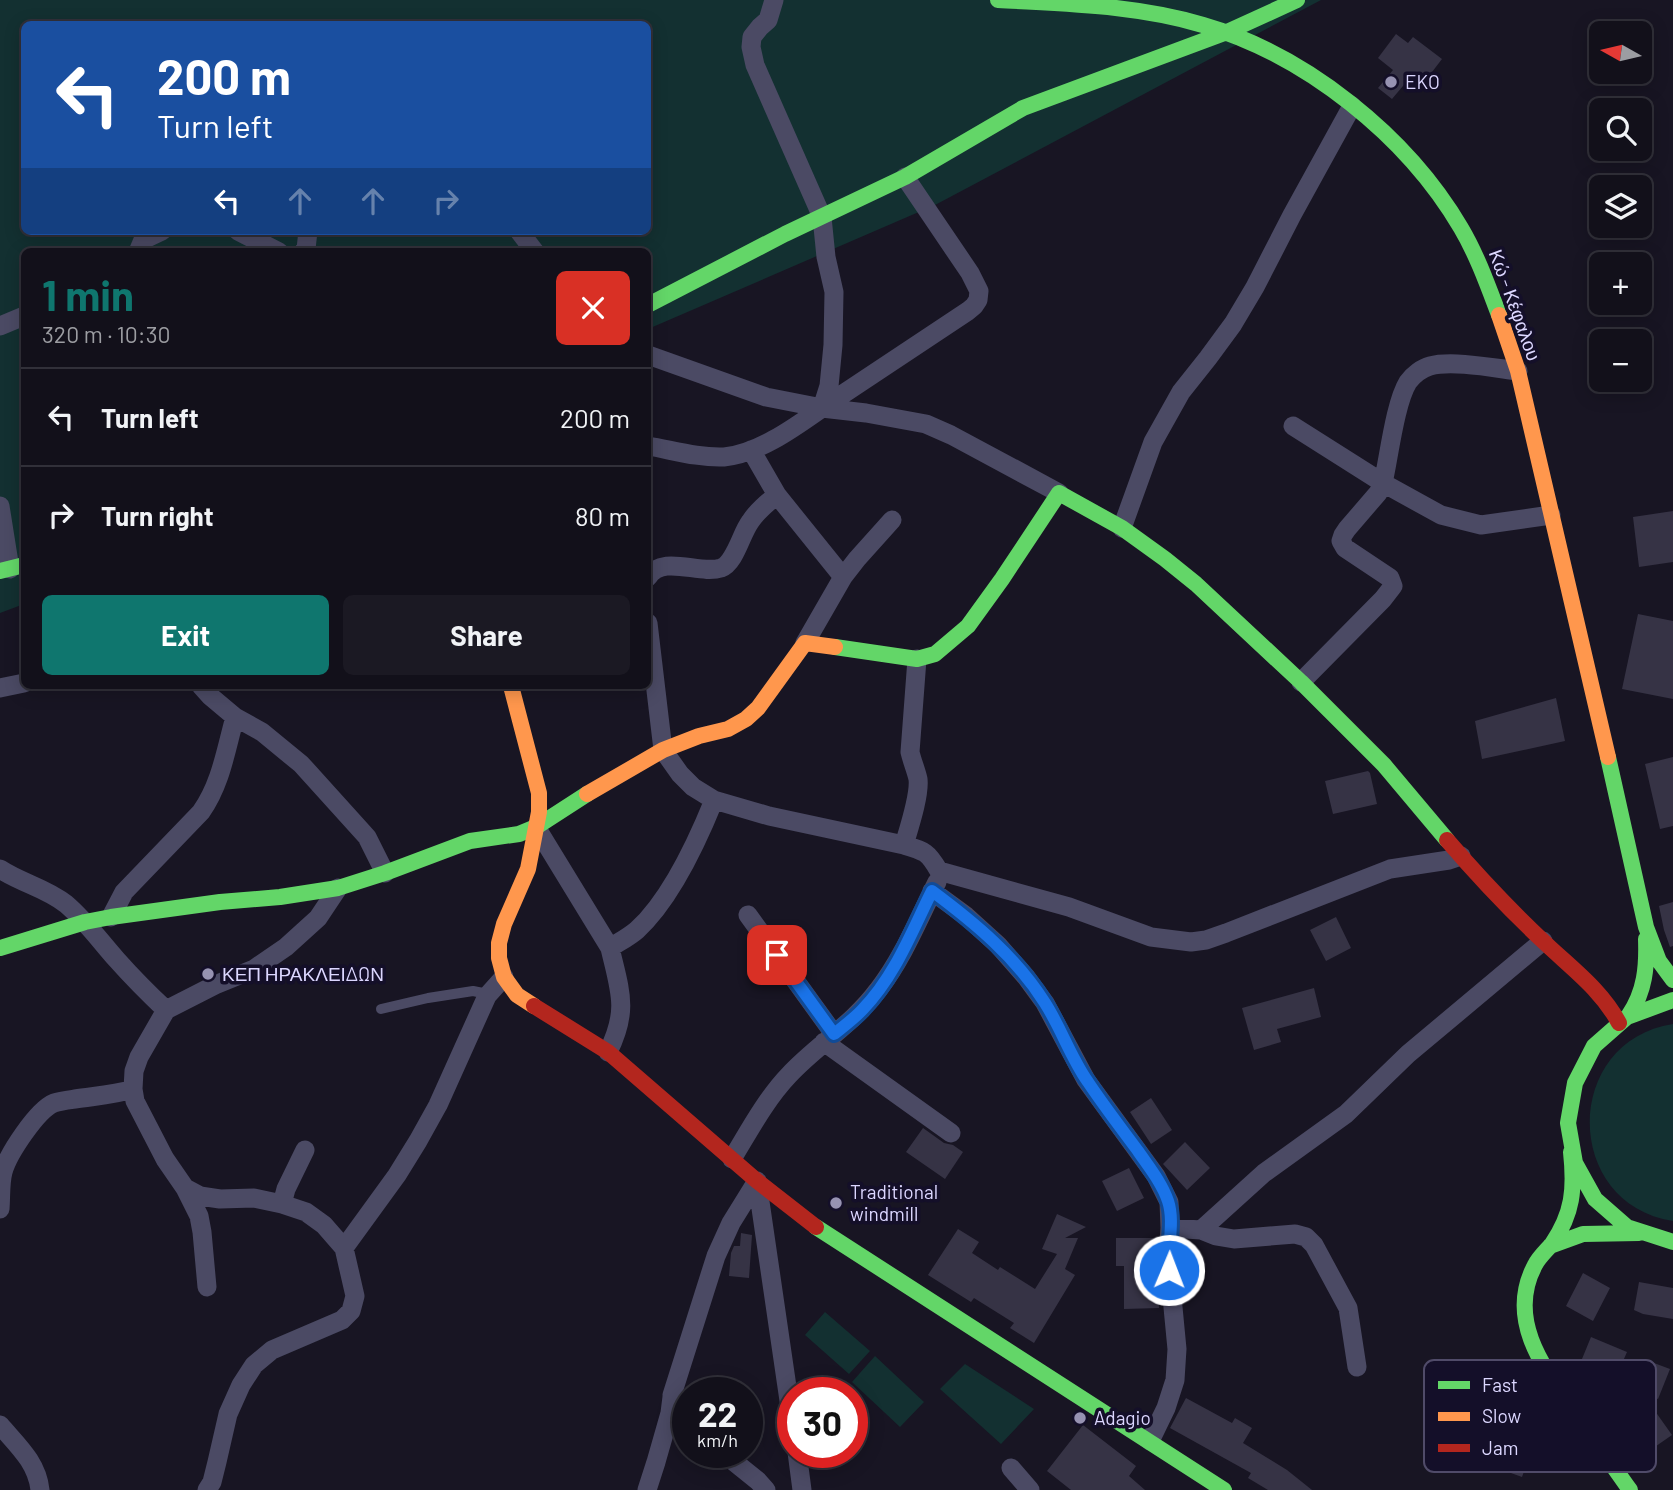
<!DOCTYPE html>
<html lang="en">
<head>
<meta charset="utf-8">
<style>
	:root { --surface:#12101a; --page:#1b1923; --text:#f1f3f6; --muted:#9c9da2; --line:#313039; --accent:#0f766e }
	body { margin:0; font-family:Barlow,sans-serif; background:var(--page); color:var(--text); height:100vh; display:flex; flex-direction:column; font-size:26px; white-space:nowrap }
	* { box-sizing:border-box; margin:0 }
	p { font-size:23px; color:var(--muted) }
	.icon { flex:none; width:38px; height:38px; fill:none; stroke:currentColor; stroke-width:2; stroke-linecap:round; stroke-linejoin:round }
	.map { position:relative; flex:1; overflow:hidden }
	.panel { position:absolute; left:21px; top:248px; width:630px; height:441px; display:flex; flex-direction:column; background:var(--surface); border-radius:10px; box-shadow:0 4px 18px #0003,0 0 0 2px var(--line) }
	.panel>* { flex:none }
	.guide { position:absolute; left:21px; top:21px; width:630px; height:214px; border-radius:10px; box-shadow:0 4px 18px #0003,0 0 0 2px var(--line); background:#1a4fa0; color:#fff; overflow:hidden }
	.needle { width:46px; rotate:278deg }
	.fabs { position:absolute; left:1589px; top:21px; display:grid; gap:14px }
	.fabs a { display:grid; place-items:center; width:63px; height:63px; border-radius:10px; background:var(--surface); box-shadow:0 4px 18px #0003,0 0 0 2px var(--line); font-size:35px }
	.speed { position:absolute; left:672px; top:1377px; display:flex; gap:14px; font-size:35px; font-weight:700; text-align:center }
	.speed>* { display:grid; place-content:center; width:91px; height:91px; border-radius:50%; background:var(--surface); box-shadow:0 4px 18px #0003,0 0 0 2px var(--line); line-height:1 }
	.speed small { font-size:18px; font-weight:400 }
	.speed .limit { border:10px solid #d22; background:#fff; color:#111 }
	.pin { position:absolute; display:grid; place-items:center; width:60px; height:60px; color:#fff; margin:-30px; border-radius:14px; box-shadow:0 4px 10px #0006 }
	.me { position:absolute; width:77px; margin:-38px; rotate:1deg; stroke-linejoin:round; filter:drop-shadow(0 0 5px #0008) }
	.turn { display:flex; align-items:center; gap:24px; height:147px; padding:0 21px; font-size:32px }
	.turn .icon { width:91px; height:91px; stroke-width:2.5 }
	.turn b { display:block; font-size:49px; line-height:60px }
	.lanes { display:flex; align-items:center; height:66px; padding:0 21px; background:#0003; justify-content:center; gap:35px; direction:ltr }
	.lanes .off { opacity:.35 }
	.round { display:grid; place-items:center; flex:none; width:74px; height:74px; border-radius:10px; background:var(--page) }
	.head { display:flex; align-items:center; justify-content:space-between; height:119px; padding:0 21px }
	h1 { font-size:42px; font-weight:700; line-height:52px; color:var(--accent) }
	.cta { display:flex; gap:14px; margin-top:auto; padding:14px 21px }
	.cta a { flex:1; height:80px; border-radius:10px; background:var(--accent); color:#fff; font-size:28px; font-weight:700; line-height:80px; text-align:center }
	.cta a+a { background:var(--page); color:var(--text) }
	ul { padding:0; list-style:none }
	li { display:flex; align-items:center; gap:21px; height:98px; padding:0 21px; border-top:2px solid var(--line) }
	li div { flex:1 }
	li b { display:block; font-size:26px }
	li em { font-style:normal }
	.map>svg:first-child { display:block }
</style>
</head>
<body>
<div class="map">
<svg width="1673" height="1490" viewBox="0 0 1673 1490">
	<rect width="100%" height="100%" fill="#181523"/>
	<path fill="#133031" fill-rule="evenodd" d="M0,0h1321l-386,205 -287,124v-77h-624v352l-24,9zM24,24h624v207h-624z
		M1673,1024v197c-111,-17 -111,-180 0,-197z
		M825,1312l45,39 -21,23 -44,-39z
		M875,1356l49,46 -24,25 -48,-45z
		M965,1364l69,45 -33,35 -61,-55z"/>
	<path fill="#363345" d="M1396,34l12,9 5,-6 29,22 -23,30 -11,-9 -16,19 -14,-11 15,-18 -15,-12z
		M1673,511v51l-34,5 -6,-50z
		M1638,614l35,7v78l-51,-10z
		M1556,698l9,43 -83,18 -7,-38z
		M1673,757v69l-13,3 -15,-65z
		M1368,771l2,2 7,31 -44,10 -8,-33z
		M1673,902v44l-3,1 -6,-17 -5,-24z
		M1336,917l15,31 -25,13 -16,-31z
		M1314,988l7,29 -44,12 4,13 -27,8 -12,-42z
		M1151,1098l21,32 -21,14 -21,-32z
		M923,1128l21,15 9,2 10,7 -18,27 -39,-27z
		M1185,1142l25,26 -23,22 -24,-26z
		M1129,1168l15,30 -27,13 -15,-30z
		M1057,1214l29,13 -21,11h13l-13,31 10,6 -41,68 -24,-15 4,-5 -40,-25 -3,4 -43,-27 30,-46 21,13 -7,11 26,17 2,-3 35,22 22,-35 -15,-5z
		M741,1233l11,2 -3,43 -20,-2 2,-23 3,-7h6z
		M1116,1238h39v42h3l1,28 -35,1v-43h-8z
		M1583,1273l27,15 -17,33 -27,-15z
		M1639,1282l34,6v31l-30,-5 -9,-4z
		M1591,1337l36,15 -17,39 -35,-15z
		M1646,1360l24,9 -12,30 -23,-9z
		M1186,1398l46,25 3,-5 17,10 -9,15 44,27 25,20h-44l-20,-12 3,-5 -81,-45z
		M1650,1404l22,31 -33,23 -22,-31z
		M1462,1418l72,26 -12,33 -72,-26z
		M1083,1425l53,41 -7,10 16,14h-74l-24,-19z"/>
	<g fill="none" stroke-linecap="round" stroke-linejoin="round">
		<path stroke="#4b4a64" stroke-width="10" d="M381,1009l47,-11 45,-7 10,2 4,3"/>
		<path stroke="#4b4a64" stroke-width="19" d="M774,0l-6,20 -8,7 -8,10 -1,10 4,18 67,152 4,40 8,35 -1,53 -4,41 -7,22 146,-97 6,-5 4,-6 1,-9 -9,-18 -65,-96
			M238,231l41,21
			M519,231l16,21
			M138,252l5,-12 19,-9
			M303,252l3,-3 2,-18
			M0,326l24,-10
			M648,355l118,42 56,11 44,5 60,11 25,11 108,58
			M1293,426l90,57 58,32 40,10 70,-10
			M648,446c24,4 50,12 76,11 34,-3 71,-30 98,-49
			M777,495l66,82 -38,66
			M0,506l10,63
			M1122,528l31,-86 28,-50 27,-34 25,-34 22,-37 37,-72 60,-109
			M648,577c15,-23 51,-2 73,-9 14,-5 20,-34 29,-46 7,-11 17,-19 27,-27l-26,-45
			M843,577l14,-18 35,-39
			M648,623l15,127 17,24 13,13 21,13 55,16 135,29
			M917,659l-7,93c2,9 6,18 8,27 2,16 -9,49 -14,66 21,6 24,7 35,26l130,36 82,30 40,5 15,-2 20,-7 164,-64 59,-9 12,-4
			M1301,682l82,-83 10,-13 -3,-8 -45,-30 -4,-7 2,-6 4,-6 31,-36 5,-10c6,-26 12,-80 25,-101 5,-7 14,-14 22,-16 22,-6 64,2 88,5
			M201,686l9,10 25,21
			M0,688l24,-5
			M536,827l74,121
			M0,869c21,14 46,19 66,35 20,17 34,37 51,56 16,18 32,34 49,50l-27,47 -5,14 -1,18 2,12 30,58 20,29 15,8 20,3 34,-1 28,6 24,8 18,13 20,23
			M932,891l34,25 32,29 28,32 19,26 41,77 70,96 13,26 1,26 -2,27 9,94 -2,31 -9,28 -16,33
			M748,915l86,119
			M111,917l13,-25 77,-80c20,-28 25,-63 34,-95l27,15 39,32 66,73 18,36
			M166,1010l49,-25 39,-16 32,-22 32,-29 20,-30
			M824,1042l127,91
			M608,1052c21,-42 12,-61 2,-104 9,-6 19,-11 27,-18 34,-31 60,-88 77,-130
			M732,1159c17,-28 34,-60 57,-84 28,-30 64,-51 89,-85 25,-32 41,-72 59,-108
			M757,1181l36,247
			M185,1188l14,28 3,16 5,55
			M282,1204l4,-15 19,-39
			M0,1209c1,-12 0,-26 3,-37 5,-18 34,-62 51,-69 6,-2 14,-3 21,-4 19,-3 39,-4 58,-10
			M1170,1228l31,2 15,6 18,3 61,-5 11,3 8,8 34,63 9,59
			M1201,1230l63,-57 82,-59 62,-60 135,-113
			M0,1425c17,20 37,37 40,65
			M688,1426l-10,-14 -6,-17 44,-139 15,-33 26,-42
			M722,1452l36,29 8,9
			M797,1452l5,38
			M1011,1468l19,22
			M207,1490l5,-8 5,-20 11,-48 13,-29 13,-20 18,-15 70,-30 9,-9 4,-15 -11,-48 53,-73 21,-34 20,-36 49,-109 17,-19
			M647,1490l9,-28 14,-49 2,-16"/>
		<path stroke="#63d668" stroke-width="16" d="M998,0c68,4 139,5 205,25 103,30 204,111 258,203 16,27 27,58 38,87
			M648,305l137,-71 120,-57 118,-69 204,-76 70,-32
			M0,571l24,-6
			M835,647l82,12 18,-5 33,-28 34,-47 57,-86 63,35 43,31 31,25 105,98 83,83 63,75
			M1608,757l38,170 13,34 14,19
			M0,948l85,-26 26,-5 109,-15 60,-5 58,-9 47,-15 85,-32 49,-7 17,-7 51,-33
			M1673,1000l-46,17 -33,29 -19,37 -7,40 7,40 20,36 32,28 46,15
			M1629,1015c16,-24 18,-48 17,-76
			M1571,1152c4,37 2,61 -19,92 -6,7 -13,13 -17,21 -30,56 11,106 42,150 18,25 35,50 53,75
			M816,1227l408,263
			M1550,1246l33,-12 56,-1"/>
		<path stroke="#ff974d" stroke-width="16" d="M1499,315l19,56 90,386
			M511,686l28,107v19l-11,57 -24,55 -5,19v15l5,19 13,18 17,11
			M587,794l76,-44 36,-14 29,-7 18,-10 12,-11 47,-65 30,4"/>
		<path stroke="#b3261e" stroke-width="16" d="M1447,840c30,35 62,69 96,101 27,26 58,48 76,82
			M534,1006l74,46 149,129 59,46"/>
	</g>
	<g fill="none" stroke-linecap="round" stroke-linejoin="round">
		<g stroke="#114b97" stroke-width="18">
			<path id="route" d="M777,955l57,79c10,-8 21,-16 29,-25 32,-33 49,-78 69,-118 43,32 84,66 113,112 16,25 26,55 43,79 16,24 33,46 50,69 11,16 24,32 30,50 7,21 -1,47 1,69"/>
		</g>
		<use href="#route" stroke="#1a73e8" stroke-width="12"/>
	</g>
	<g fill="#9793b2" stroke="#140f29" stroke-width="2.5">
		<circle cx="1391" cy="82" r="7"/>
		<circle cx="208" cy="974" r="7"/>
		<circle cx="836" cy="1203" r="7"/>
		<circle cx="1080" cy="1418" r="7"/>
	</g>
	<g text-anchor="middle" stroke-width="7" stroke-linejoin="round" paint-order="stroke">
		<g font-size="19" fill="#dcd7ff" stroke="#140f29" text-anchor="start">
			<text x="1405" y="89">EKO</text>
			<text x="222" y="981">ΚΕΠ ΗΡΑΚΛΕΙΔΩΝ</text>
			<text x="850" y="1199">Traditional<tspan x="850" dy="22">windmill</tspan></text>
			<text x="1094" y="1425">Adagio</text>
		</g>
		<g font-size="19" fill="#dcd7ff" stroke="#140f29">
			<text transform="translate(1515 305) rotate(70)" y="7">Κώ - Κέφαλου</text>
		</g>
	</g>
	<rect x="1424" y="1360" width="232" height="112" rx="10" fill="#140f29" stroke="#504b69" stroke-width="2"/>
	<rect x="1438" y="1381" width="32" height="8" fill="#63d668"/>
	<rect x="1438" y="1412" width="32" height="9" fill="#ff974d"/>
	<rect x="1438" y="1444" width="32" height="8" fill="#b3261e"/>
	<g font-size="19" fill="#dcd7ff">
		<text x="1482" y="1392">Fast</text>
		<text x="1482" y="1423">Slow</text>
		<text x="1482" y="1455">Jam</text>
	</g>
</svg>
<div class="fabs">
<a><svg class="needle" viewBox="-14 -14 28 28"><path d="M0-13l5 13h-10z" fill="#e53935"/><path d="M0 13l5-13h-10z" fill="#9c9da2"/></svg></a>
<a><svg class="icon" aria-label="search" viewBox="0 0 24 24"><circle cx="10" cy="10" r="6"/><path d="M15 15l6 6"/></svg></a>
<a><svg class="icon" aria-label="layers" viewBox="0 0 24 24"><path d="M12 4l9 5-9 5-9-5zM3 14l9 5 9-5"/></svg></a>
<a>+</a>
<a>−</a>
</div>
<div class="speed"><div>22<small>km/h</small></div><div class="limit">30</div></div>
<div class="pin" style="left:777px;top:955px;background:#d93025"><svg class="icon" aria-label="arrive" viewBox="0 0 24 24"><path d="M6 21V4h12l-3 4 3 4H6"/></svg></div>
<svg class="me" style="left:1169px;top:1270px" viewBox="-20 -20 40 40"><circle r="17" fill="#1a73e8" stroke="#fff" stroke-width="3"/><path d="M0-11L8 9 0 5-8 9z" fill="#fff"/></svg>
<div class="guide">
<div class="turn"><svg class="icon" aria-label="left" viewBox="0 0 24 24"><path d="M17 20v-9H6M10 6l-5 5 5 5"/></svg><div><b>200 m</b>Turn left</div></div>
<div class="lanes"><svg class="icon" aria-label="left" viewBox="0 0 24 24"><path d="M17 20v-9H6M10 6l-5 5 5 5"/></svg><svg class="icon off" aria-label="ahead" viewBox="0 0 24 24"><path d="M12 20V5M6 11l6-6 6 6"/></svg><svg class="icon off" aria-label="ahead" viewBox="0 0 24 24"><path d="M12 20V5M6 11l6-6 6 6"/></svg><svg class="icon off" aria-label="right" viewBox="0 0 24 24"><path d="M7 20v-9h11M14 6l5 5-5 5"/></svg></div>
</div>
<section class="panel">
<div class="head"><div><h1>1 min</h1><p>320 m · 10:30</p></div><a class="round" style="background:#d93025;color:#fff"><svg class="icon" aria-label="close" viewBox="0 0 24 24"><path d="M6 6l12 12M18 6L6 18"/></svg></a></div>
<ul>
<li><svg class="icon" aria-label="left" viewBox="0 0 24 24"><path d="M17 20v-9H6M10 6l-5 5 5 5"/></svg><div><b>Turn left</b></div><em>200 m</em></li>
<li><svg class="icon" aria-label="right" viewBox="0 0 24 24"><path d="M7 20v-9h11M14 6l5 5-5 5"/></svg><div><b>Turn right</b></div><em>80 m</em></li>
</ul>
<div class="cta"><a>Exit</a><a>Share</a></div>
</section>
</div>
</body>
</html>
